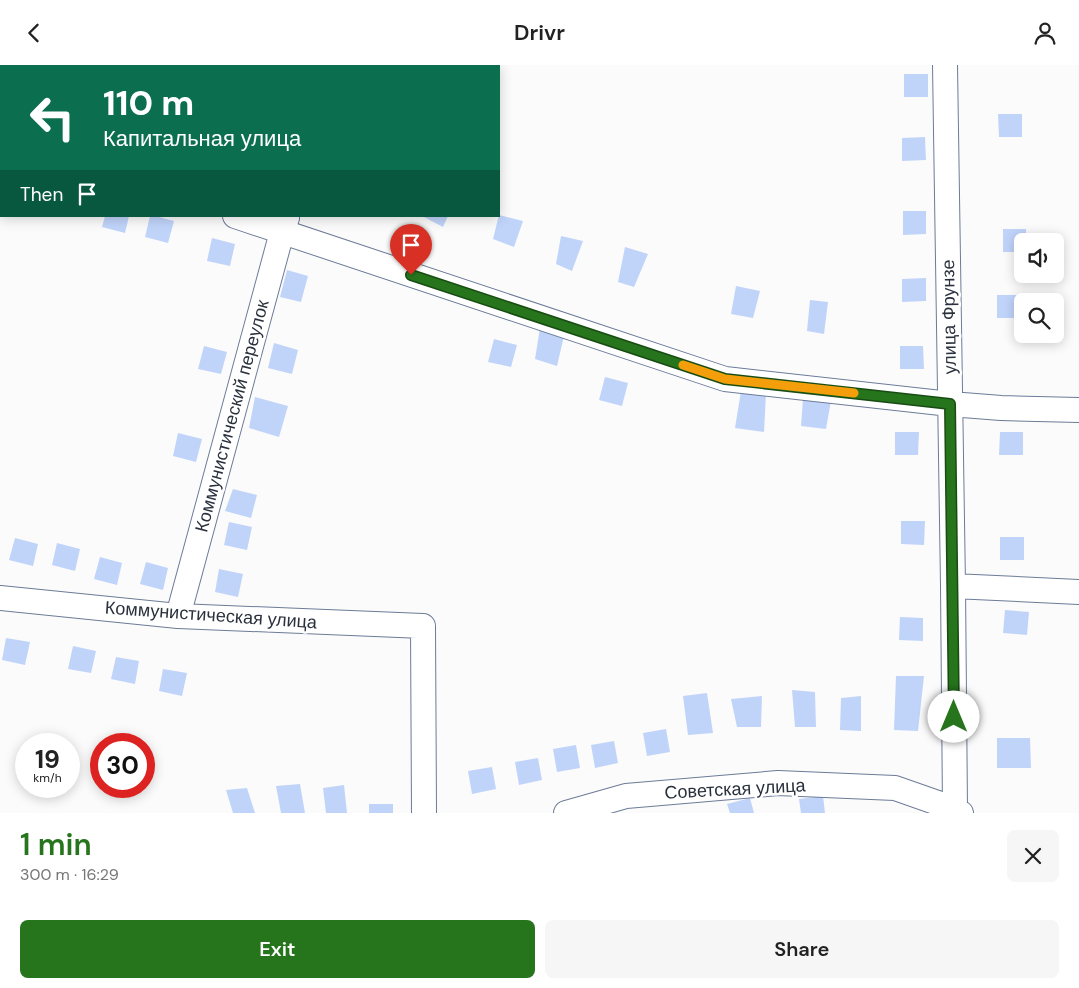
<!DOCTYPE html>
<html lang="en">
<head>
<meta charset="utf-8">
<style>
	:root { --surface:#fff; --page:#f6f6f6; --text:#222; --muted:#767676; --accent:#26751d }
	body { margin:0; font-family:"DM Sans",sans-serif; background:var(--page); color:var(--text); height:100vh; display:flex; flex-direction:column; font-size:19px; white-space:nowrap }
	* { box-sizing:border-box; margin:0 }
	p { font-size:16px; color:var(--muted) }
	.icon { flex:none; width:28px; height:28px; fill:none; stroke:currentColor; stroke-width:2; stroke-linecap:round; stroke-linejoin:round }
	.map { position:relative; height:748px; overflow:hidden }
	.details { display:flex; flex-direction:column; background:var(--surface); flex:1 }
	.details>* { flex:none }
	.guide { position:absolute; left:0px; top:0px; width:500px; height:152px; box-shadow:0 2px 12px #0003; background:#0b6e4f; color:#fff; overflow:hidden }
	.controls { position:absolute; left:1014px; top:168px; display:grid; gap:10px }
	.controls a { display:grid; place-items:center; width:50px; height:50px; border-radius:8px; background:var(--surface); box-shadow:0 2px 12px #0003; font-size:25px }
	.speed { position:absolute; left:15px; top:668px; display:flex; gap:10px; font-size:25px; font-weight:700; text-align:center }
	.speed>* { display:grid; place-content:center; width:65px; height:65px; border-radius:50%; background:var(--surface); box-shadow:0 2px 12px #0003; line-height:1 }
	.speed small { font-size:12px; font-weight:400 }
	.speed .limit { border:8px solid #d22; background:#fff; color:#111 }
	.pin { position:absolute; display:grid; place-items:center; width:42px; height:42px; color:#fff; margin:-51px -21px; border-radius:50% 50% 50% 0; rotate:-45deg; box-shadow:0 0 5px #0007 }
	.pin .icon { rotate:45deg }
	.me { position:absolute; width:55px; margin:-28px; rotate:0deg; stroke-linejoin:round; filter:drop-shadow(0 0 4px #0008) }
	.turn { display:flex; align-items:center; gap:18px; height:105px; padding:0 20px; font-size:22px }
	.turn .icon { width:65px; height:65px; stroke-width:2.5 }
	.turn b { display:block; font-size:35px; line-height:42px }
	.then { display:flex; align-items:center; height:48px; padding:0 20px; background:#0003; gap:10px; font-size:19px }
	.round { display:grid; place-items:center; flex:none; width:52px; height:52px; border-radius:8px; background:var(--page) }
	.summary { display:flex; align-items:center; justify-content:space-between; height:85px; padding:0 20px }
	h1 { font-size:30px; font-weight:600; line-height:38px; color:var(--accent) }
	.action { display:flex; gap:10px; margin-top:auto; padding:10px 20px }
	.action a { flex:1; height:58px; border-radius:8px; background:var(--accent); color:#fff; font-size:20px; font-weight:600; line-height:58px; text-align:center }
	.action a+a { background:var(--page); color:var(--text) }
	header { display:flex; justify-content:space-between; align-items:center; height:65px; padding:0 20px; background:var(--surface); font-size:22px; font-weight:600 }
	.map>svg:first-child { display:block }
</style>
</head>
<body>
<header><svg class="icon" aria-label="back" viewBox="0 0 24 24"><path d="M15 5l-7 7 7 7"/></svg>Drivr<svg class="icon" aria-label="person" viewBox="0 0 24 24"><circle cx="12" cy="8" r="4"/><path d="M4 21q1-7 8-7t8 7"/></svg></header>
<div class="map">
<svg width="1079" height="748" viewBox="0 0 1079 748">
	<rect width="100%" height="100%" fill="#fbfbfb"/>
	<path fill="#c0d4fa" d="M904,9h24v23h-24z
		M998,49h24v23h-23z
		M925,72l1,23 -24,1v-23z
		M903,146h23v23l-23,1z
		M499,150l24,6 -9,26 -21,-8z
		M105,151h24l-4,17 -23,-6z
		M150,151h5l19,5 -6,22 -23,-6z
		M422,151h26l-5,11z
		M1003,164h23v12h-4v11h-19z
		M561,171l22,5 -11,30 -16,-7z
		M212,173l23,6 -5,22 -23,-5z
		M625,182l23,7 -14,33 -16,-5z
		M287,205l21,6 -7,26 -21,-5z
		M926,213v23l-24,1v-23z
		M736,221l24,5 -7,27 -22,-4z
		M997,230h23l1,23h-24z
		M810,235l18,2 -4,32 -17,-3z
		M540,263l24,8 -7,30 -22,-7z
		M494,274l23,6 -6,22 -23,-5z
		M274,278l24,7 -6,24 -24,-6z
		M204,281l23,6 -6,22 -23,-5z
		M900,281h23l1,23h-24z
		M605,312l23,6 -6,23 -23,-6z
		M741,326l25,3 -2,38 -29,-4z
		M255,332l33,9 -9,31 -30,-9z
		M803,334l28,2 -5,28 -25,-3z
		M895,367h24l-1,23h-23z
		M1000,367h23v23h-24z
		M178,368l24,6 -6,23 -23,-6z
		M233,424l24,6 -6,23 -26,-7z
		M901,456h24l-1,24 -23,-1z
		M229,457l23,5 -5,23 -23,-5z
		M1000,472h24v23h-24z
		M15,473l23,6 -5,22 -24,-6z
		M57,478l23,6 -5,22 -23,-6z
		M100,492l22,6 -5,22 -23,-6z
		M146,497l22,6 -5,22 -23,-6z
		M219,504l24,5 -5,23 -23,-5z
		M1005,545l24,2 -2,23 -24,-2z
		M900,552l23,1v23l-24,-1z
		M6,573l24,4 -5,23 -23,-5z
		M73,581l23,5 -5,22 -23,-4z
		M116,592l23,4 -4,23 -24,-5z
		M163,604l24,4 -5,23 -23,-5z
		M896,611h28l-6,55 -24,-1z
		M792,625l23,2 1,35h-21z
		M707,628l6,40 -25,2 -5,-39z
		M762,631l-1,31h-24l-6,-28z
		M861,631v35l-21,-1 1,-32z
		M666,664l4,23 -23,4 -4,-23z
		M997,673h33l1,30h-34z
		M614,676l4,22 -23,5 -4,-23z
		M576,680l4,23 -23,4 -4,-23z
		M538,693l4,22 -23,5 -4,-23z
		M492,702l4,22 -24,5 -4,-23z
		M300,719l5,29h-24l-5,-27z
		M344,720l3,28h-21l-3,-25z
		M247,723l8,25h-22l-7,-23z
		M823,731l2,17h-24l-2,-14z
		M750,733l4,15h-24l-3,-9z
		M369,739h24v9h-24z"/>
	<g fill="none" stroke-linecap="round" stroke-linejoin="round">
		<g stroke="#6c7b97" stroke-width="26">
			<path id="minor" d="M945,0l8,521 2,223
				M340,1v-1
				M0,73h1
				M235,151l490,163 225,25 51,4 78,2
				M953,521l126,6
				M0,533l178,18 245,10 1,187
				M178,551l104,-384 5,-14
				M566,748l60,-17 152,-13 117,5 60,21 6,4"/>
		</g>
		<use href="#minor" stroke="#fff" stroke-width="24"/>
	</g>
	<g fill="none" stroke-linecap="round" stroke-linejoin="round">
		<g stroke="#194c13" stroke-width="12">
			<path id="route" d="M411,210l314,104 225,25 4,313"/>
		</g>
		<use href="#route" stroke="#26751d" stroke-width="9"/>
		<path stroke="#f59e0b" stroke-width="9" d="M683,300l42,14 129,14"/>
	</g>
	<g text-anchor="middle" stroke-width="5" stroke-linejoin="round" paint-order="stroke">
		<g font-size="18" fill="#2a313d" stroke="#fff">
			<text transform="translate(949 252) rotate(-91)" y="6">улица Фрунзе</text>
			<text transform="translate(232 351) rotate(-75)" y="6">Коммунистический переулок</text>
			<text transform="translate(211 550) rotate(4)" y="6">Коммунистическая улица</text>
			<text transform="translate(735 724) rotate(-3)" y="6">Советская улица</text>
		</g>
	</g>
</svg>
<div class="controls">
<a><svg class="icon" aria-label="sound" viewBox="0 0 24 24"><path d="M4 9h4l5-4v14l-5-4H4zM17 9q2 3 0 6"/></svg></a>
<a><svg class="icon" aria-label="search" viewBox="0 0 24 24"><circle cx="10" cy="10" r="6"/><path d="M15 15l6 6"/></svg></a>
</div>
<div class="speed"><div>19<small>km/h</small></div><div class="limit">30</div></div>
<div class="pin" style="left:411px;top:210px;background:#d93025"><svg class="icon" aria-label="arrive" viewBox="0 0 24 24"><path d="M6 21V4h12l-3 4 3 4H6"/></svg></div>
<svg class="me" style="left:954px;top:652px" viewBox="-20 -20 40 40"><circle r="19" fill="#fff"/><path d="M0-13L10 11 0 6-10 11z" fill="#26751d"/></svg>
<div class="guide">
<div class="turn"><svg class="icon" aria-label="left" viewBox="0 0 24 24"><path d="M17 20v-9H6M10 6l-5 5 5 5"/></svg><div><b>110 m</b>Капитальная улица</div></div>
<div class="then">Then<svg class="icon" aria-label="arrive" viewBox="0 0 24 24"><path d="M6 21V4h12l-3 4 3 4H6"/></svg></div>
</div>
</div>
<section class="details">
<div class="summary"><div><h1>1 min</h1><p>300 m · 16:29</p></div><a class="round"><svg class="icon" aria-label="close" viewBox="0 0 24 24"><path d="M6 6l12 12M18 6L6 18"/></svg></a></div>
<div class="action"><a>Exit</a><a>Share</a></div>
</section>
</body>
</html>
